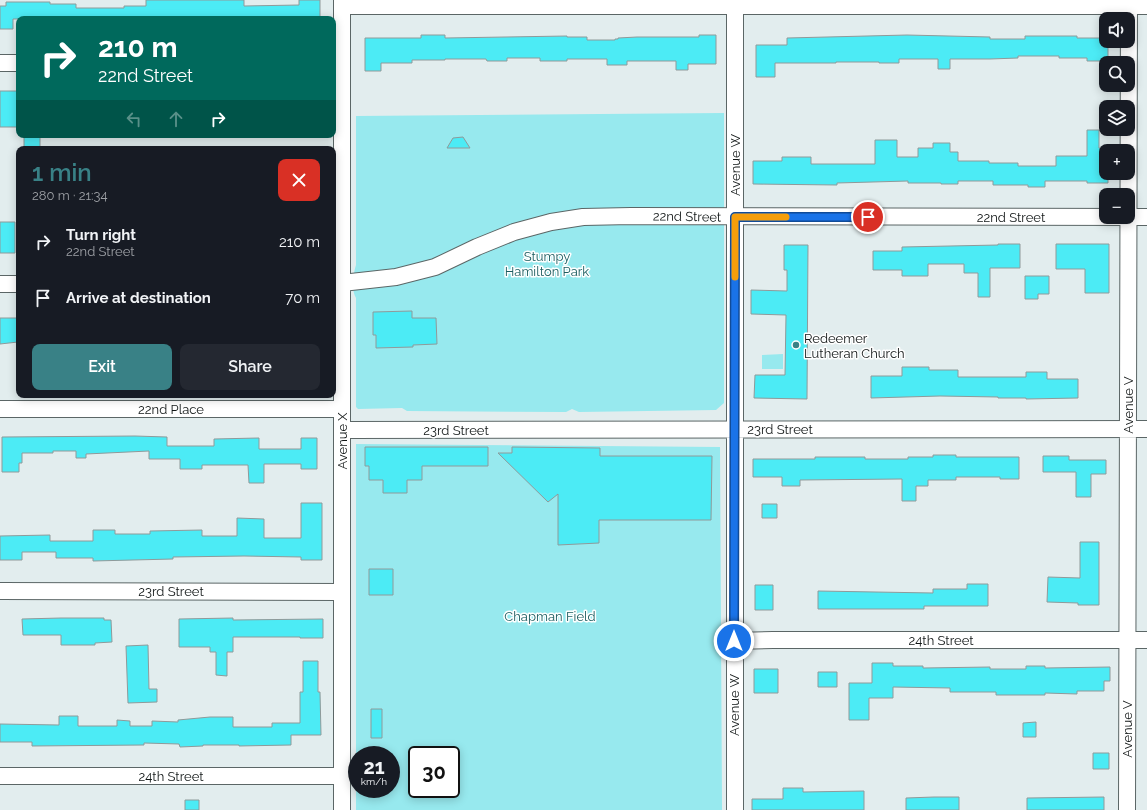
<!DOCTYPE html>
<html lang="en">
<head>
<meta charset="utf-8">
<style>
	:root { --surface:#171b24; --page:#242831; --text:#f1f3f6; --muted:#9ea1a6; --accent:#398186 }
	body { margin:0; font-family:Raleway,sans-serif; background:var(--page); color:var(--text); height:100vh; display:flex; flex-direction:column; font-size:15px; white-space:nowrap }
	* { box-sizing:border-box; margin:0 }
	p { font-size:13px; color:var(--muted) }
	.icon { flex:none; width:22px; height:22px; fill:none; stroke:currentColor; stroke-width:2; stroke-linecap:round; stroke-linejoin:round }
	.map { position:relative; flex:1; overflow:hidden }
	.details { position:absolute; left:16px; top:146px; width:320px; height:252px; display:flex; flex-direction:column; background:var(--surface); border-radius:8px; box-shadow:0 2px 10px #0003 }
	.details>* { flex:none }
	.banner { position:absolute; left:16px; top:16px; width:320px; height:122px; border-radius:8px; box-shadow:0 2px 10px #0003; background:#00695c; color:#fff; overflow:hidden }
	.buttons { position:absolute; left:1099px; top:12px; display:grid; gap:8px }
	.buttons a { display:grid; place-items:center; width:36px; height:36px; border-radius:8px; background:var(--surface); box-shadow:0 2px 10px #0003; font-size:20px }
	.speed { position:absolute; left:348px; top:746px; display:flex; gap:8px; font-size:20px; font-weight:700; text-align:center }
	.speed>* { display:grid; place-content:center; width:52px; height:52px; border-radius:50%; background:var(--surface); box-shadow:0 2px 10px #0003; line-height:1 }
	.speed small { font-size:10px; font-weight:400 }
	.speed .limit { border:2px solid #111; border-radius:6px; background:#fff; color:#111 }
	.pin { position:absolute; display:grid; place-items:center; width:34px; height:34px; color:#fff; margin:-17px; border:2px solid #fff; border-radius:50%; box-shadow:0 1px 4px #0007 }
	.me { position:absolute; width:44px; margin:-22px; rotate:0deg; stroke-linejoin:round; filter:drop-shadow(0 0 3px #0008) }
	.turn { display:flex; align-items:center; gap:14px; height:84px; padding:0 16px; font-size:18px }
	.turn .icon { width:52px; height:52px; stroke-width:2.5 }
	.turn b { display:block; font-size:28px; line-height:34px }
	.lanes { display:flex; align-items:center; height:38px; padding:0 16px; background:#0003; justify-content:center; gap:20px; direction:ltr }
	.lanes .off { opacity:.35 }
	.round { display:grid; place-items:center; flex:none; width:42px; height:42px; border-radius:8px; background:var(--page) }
	.headline { display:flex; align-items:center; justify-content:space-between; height:68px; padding:0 16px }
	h1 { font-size:24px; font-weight:600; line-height:30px; color:var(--accent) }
	.button { display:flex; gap:8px; margin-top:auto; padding:8px 16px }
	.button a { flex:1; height:46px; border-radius:8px; background:var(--accent); color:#fff; font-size:16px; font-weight:600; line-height:46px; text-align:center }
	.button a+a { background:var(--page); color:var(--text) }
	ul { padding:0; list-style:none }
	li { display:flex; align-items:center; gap:12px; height:56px; padding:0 16px }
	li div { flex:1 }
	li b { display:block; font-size:15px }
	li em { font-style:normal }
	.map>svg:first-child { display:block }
</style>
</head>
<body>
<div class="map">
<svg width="1147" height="810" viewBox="0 0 1147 810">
	<rect width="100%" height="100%" fill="#e2edee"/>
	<path fill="#97e9ee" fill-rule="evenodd" d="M724,113v290l-8,7 -137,2 -7,-3 -6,3 -159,-1 -5,-3 -44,1 -2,-2v-109c-5,-8 -3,-24 0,-33v-149z
		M783,354v15h-21v-14z
		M356,444l364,3 2,363h-366zM357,755h34v34h-34zM417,755h34v34h-34z"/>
	<path fill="#4cebf5" stroke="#8f9a9a" d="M146,0h98v6l55,-1v-5h21v19h-307v10h-13v-23h6v-4h44v2h26v4h48v-2h22z
		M421,35h24v3l122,-2v1h20v3h28v-1h3v-1l19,-1h62v-2h17v29h-28v6h-12v-9h-49v4h-20v-6h-40v2h-27v-3h-33v3h-20l-1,-2h-41v1h-33v3h-31v8h-16v-33h56z
		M907,35l83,2v2h35v-3h52v2h29v3h2v20h-21v-3h-28v-2h-41v2l-28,1h-40v10h-12v-10h-39v4h-20v-1h-43v1h-61v14h-19v-32h31v-7z
		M0,91h19v36h-19z
		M1087,130h12v18h7v25h2v10h-21v-2h-42v6h-17v-2h-35v-4h-35v3h-17v-1h-33v-2l-71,2v2l-84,-1v-23h29v-4h29v7h64v-24h22v17h21v-9h15v-5h17v9h8v9h31v2h29v3h38v-10h31z
		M24,137h16v12h-16z
		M463,137l7,11h-23l6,-10z
		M0,222h15v31h-15z
		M998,244h22v24h-30v29h-12v-24h-14v-9h-36v12h-26v-6h-29v-19h29v-4l96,-2z
		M1056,244h53v49h-24v-24h-29z
		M784,245h24l-1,154 -53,-1 1,-23h30l1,-60 -35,-1v-24l36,1v-21h-3z
		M1025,276h24v18h-11v5h-13z
		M412,311v7h24l1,26 -24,1v2l-37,1v-13h-3v-23z
		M0,318h18v24l-18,2z
		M902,367h27v3h29v7h68v-5h21v7h31v19l-52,1v-1h-28v-1l-58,-1 -69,2v-22h31z
		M135,436l32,1v9h47v-7l45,-1v11h42v-11h16v31h-16v-5h-37v19h-15l-1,-18h-46v4h-22v-10h-31v-8l-63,3v4h-10v-7h-23v2h-31v10h-3v9h-17v-35z
		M365,447h123v19h-66v14h-15v13h-24v-13h-14v-14h-4z
		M512,447l88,1v8h112l-1,64h-112v23l-41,2v-51l-10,8 -50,-49h14z
		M933,455h23v2h63v22h-19v-2h-44v3h-28v6h-12v15h-14v-22l-102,1v6h-18v-9h-29v-18h62v-2h50v2h43v-2h25z
		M1043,456h26v4h37v14h-15v23h-15v-25h-33z
		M301,503h21v57h-21v-3l-57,-1 -71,1v2l-80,2v-3h-37v-6h-34v8h-22v-24l50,-1v6h43v-11h22v4h35v-3l52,-1v6h35v-18l27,1v19h37z
		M762,504h15v14h-15z
		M1080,542h19v63h-21v-2l-31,-1 1,-25 32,1z
		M369,569h24v26h-24z
		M967,584h21v22h-64v3h-106v-18l115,2v-4h34z
		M755,585h18v25h-18z
		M61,618h43v2h7l1,22 -17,1v2h-34v-10h-38l-1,-16z
		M233,618v2l90,-1v19h-23v-1h-67v15h-6v24l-11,-1v-23h-6v-5h-31v-28z
		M148,645l1,44h8v13l-29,1 -2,-57z
		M303,661h15v31h2l1,43h-30v10l-52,1v-1h-36v1l-23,1 -1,-3 -35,-1v2l-112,1v-4h-32v-18l59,1v-9h19v10h39v-6l13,1v5h22v-5l26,1v-2l32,-3h23v10h39v-4h28v-31h3z
		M872,663h21v3h30v2l67,-1v2h36v-3h19v2l65,-1v14h-6v10h-27v3l-32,-1v2h-49v-3h-46v-4l-57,-1v11h-24v22h-20v-37h23z
		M754,669h24v24h-24z
		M818,672h19v15h-19z
		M371,709h11v29h-11z
		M1036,722v15h-13v-14z
		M1093,753h16v16h-16z
		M783,788h20v4l61,-1v19h-112v-11h31z
		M934,797h25v13h-53v-12z
		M1104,797v13h-77v-12z
		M185,800h14v10h-14z"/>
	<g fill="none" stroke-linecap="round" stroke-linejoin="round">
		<g stroke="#5b6666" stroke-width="18">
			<path id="minor" d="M342,0v810
				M342,6h805
				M0,63h19
				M0,284h19
				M333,284l63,-7 39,-10 42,-20 37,-15 37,-10 32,-5 48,-1 516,1
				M0,409h342
				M342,430l805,-1
				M0,591l342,1
				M734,641l39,-1h374
				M0,776h342
				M735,810v-810
				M1127,810l2,-810"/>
		</g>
		<use href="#minor" stroke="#fff" stroke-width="16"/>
	</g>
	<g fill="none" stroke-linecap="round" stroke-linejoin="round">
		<g stroke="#114b97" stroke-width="10">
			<path id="route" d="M734,641l1,-424h133"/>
		</g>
		<use href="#route" stroke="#1a73e8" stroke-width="7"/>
		<path stroke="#f59e0b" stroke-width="7" d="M735,277v-60h51"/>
	</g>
	<circle fill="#398186" stroke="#fff" stroke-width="1.5" cx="796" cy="345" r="4"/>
	<g text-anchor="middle" stroke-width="3" stroke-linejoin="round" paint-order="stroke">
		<g font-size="13" fill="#101515" stroke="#fff">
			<text transform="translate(735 165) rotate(-90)" y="5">Avenue W</text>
			<text transform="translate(687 216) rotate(1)" y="5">22nd Street</text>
			<text x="1011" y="222">22nd Street</text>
			<text transform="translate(1128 405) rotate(-90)" y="5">Avenue V</text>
			<text x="171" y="414">22nd Place</text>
			<text x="780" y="434">23rd Street</text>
			<text x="456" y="435">23rd Street</text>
			<text transform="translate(342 441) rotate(-90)" y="5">Avenue X</text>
			<text x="171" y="596">23rd Street</text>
			<text x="941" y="645">24th Street</text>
			<text transform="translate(734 705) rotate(-90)" y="5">Avenue W</text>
			<text transform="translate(1127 729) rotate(-90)" y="5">Avenue V</text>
			<text x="171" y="781">24th Street</text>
		</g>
		<g font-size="13" fill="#1b5c5f" stroke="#fff">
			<text x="547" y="261">Stumpy<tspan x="547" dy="15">Hamilton Park</tspan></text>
			<text x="550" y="621">Chapman Field</text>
		</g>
		<g font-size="13" fill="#101515" stroke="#fff" text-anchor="start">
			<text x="804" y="343">Redeemer<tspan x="804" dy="15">Lutheran Church</tspan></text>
		</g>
	</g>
</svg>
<div class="buttons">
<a><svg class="icon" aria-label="sound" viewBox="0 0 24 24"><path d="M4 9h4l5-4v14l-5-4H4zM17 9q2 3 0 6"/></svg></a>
<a><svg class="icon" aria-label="search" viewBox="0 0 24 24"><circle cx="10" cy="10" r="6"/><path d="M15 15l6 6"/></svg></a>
<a><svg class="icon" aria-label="layers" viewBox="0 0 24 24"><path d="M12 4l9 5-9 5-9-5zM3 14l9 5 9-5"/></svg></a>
<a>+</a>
<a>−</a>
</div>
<div class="speed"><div>21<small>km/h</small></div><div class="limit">30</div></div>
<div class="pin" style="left:868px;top:217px;background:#d93025"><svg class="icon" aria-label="arrive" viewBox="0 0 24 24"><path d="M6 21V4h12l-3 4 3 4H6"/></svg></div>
<svg class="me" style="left:734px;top:641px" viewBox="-20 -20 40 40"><circle r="17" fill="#1a73e8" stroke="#fff" stroke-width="3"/><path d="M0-11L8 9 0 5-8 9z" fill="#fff"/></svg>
<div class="banner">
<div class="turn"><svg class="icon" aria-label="right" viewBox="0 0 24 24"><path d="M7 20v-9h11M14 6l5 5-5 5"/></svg><div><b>210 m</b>22nd Street</div></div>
<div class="lanes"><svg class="icon off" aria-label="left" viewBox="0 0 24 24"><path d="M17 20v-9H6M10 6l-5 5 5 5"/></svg><svg class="icon off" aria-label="ahead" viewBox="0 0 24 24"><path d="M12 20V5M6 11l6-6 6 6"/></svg><svg class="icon" aria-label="right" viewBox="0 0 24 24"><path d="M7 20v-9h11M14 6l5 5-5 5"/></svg></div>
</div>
<section class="details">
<div class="headline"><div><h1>1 min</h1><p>280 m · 21:34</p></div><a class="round" style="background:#d93025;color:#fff"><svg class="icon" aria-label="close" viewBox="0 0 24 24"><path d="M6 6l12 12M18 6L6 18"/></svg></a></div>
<ul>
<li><svg class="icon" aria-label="right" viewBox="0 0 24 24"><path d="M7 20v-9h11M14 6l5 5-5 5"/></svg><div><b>Turn right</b><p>22nd Street</p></div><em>210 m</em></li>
<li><svg class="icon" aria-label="arrive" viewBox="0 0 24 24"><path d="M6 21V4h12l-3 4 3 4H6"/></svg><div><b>Arrive at destination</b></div><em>70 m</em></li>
</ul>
<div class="button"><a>Exit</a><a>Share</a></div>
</section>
</div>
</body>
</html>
